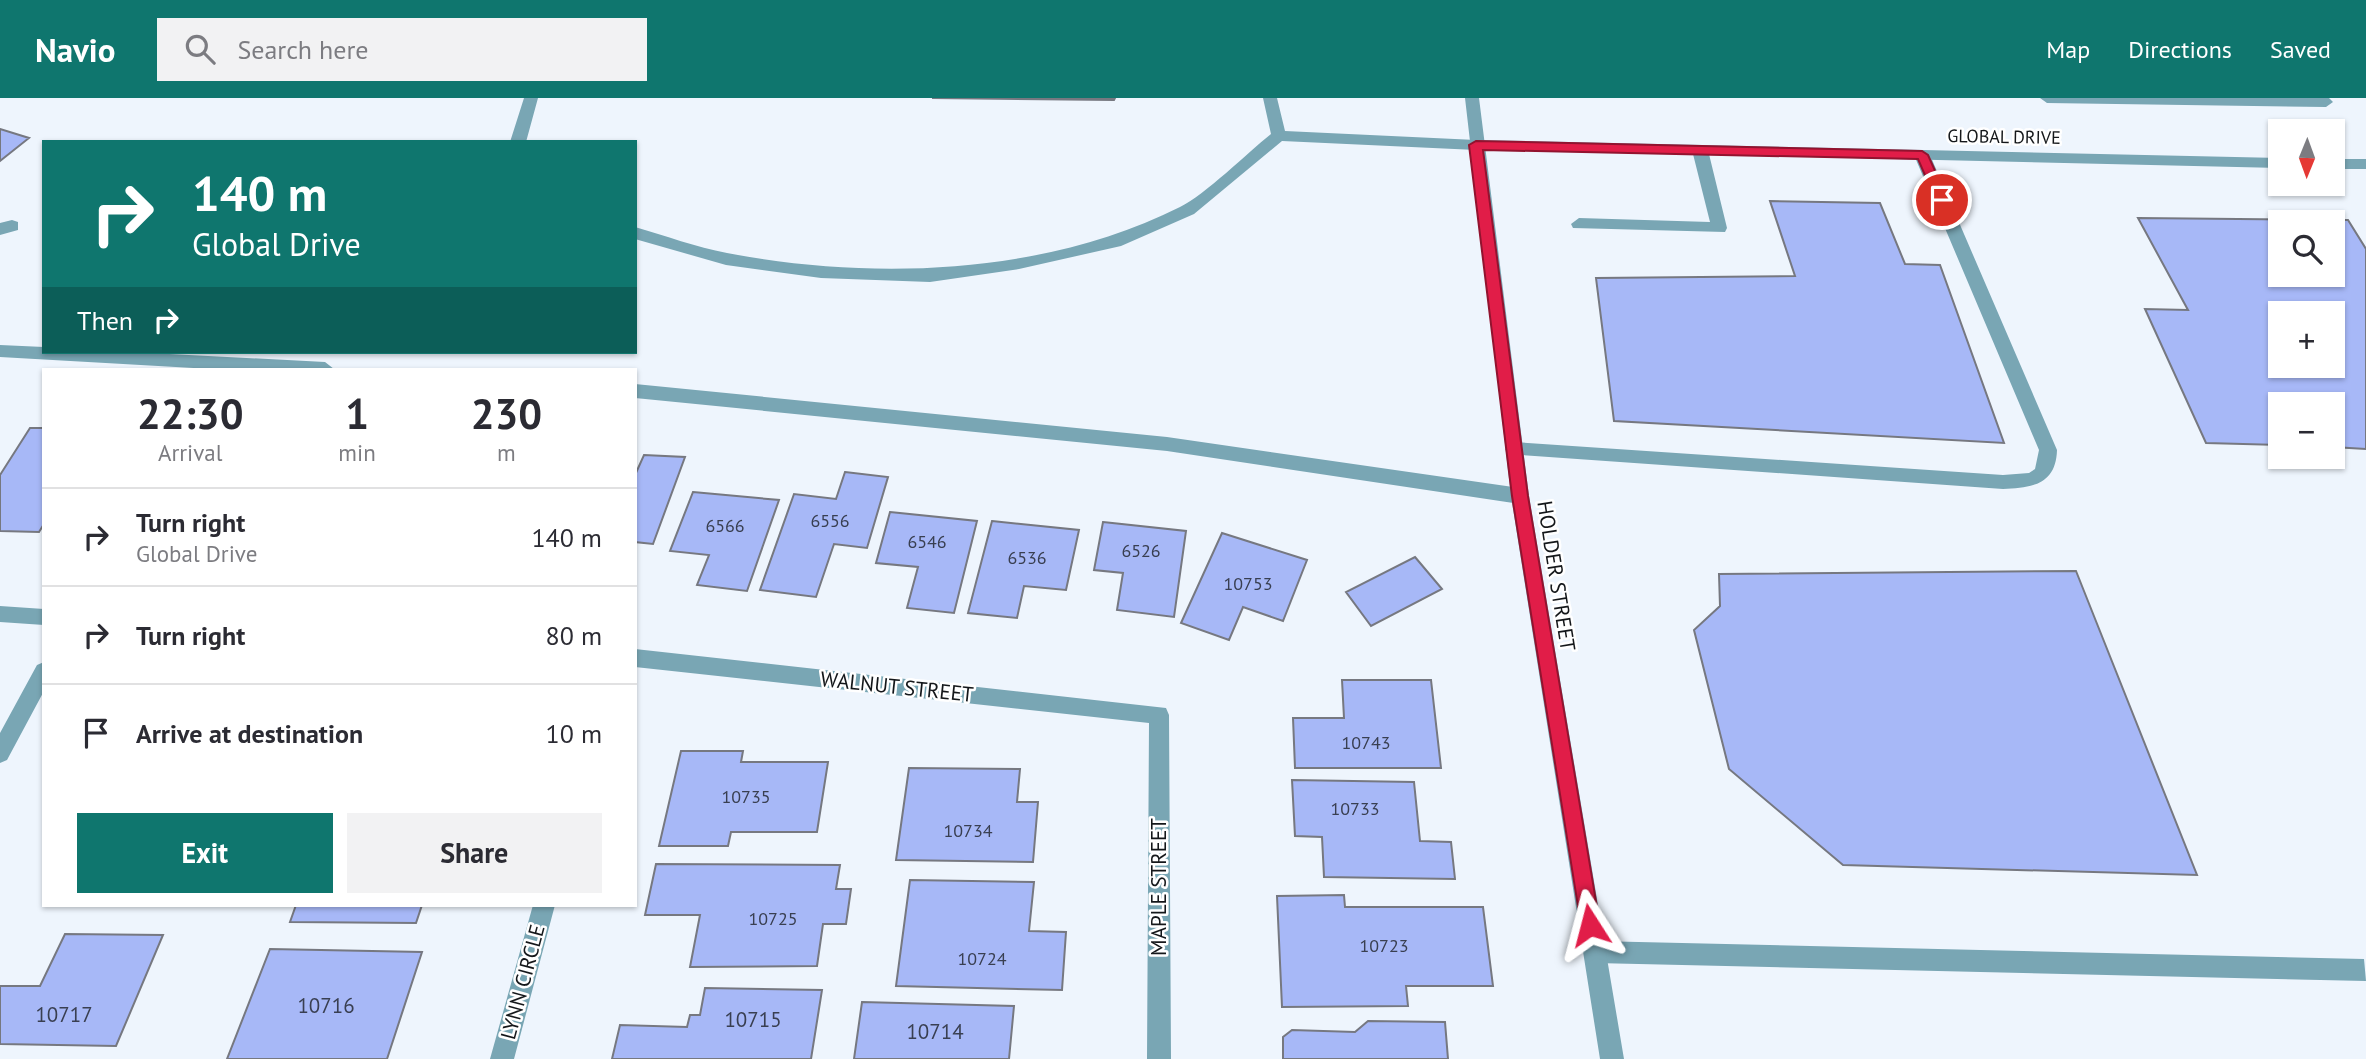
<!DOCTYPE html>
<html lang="en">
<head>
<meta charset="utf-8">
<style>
	:root { --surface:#fff; --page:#f2f2f3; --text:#2b2b33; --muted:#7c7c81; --line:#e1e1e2; --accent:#0f766e }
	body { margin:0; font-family:"PT Sans",sans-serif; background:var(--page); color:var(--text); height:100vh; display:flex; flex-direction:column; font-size:26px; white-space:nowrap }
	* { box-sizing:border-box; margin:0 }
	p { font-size:23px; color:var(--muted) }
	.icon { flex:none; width:38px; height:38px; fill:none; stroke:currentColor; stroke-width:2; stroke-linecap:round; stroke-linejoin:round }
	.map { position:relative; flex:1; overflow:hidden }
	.details { position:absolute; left:42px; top:270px; width:595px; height:539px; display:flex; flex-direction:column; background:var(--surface); border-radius:0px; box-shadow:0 2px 5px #0004 }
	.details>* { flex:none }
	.hud { position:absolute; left:42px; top:42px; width:595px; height:214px; border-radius:0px; box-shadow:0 2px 5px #0004; background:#0f766e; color:#fff; overflow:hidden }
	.needle { width:46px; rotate:181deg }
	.tools { position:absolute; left:2268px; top:21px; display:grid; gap:14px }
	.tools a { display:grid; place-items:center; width:77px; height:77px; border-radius:0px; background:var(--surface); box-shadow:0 2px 5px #0004; font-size:35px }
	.pin { position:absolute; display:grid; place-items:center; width:60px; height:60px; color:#fff; margin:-30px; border:4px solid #fff; border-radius:50%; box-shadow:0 2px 7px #0007 }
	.me { position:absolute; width:77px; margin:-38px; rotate:351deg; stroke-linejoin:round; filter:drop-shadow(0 0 5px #0008) }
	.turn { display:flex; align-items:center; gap:24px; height:147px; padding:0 35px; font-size:32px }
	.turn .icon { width:91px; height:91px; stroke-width:2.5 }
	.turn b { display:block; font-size:49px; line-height:60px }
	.then { display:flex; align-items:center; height:66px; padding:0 35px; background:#0003; gap:14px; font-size:26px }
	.eta { display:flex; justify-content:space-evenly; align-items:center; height:119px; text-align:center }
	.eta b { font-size:42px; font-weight:600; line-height:49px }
	.action { display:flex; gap:14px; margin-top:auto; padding:14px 35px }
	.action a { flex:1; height:80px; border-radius:0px; background:var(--accent); color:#fff; font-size:28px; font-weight:600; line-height:80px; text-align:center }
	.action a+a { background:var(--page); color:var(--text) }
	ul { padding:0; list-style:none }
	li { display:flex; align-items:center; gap:21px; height:98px; padding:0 35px; border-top:2px solid var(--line) }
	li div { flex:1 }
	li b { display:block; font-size:26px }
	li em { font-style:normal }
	header { display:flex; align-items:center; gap:42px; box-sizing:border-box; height:98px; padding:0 35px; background:var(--accent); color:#fff }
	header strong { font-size:33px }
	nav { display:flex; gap:38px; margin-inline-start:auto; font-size:24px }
	.search { width:490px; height:63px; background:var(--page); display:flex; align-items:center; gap:18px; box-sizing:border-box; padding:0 24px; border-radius:0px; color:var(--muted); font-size:26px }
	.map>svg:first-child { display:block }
</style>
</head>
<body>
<header>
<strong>Navio</strong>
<div class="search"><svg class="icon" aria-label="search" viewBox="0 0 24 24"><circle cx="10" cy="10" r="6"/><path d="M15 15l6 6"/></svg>Search here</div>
<nav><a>Map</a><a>Directions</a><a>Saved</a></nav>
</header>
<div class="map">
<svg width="2366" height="961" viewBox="0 0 2366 961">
	<rect width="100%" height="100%" fill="#eef5fd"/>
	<path fill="#a7b8f7" stroke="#767880" stroke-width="2" fill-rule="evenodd" d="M932,0h183l-1,2z
		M0,31l29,9 -29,23z
		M1770,103l110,2 25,61 35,1 64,178 -390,-22 -18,-143 199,-2z
		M2138,120l210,2 18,29v200l-33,-2v-43h-53v41l-74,-2 -61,-134 43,1zM2280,124h53v53h-53zM2280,215h53v53h-53z
		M30,330h14v96l-5,8 -39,-1v-56z
		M644,357l41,2 -32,87 -18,-2v-67z
		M845,374l43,5 -21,71 -33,-4 -18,53 -56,-7 34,-96 42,5z
		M693,394l86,8 -32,91 -50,-6 12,-30 -39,-4z
		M890,414l87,9 -23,92 -47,-5 11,-41 -42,-4z
		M992,423l87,9 -13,60 -42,-4 -7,32 -49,-5z
		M1103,424l83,9 -12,86 -57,-7 6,-37 -29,-3z
		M1222,435l85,27 -24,61 -40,-14 -14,33 -48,-17z
		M1415,459l27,32 -71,37 -25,-34z
		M2076,473l121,304 -354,-10 -114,-96 -35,-139 26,-24 -1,-32z
		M1342,582h89l10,88h-146l-2,-50h51z
		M681,653h62l-2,11h87l-11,70h-86l-3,14h-69z
		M909,670l111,1 -3,33h21l-5,60 -137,-2z
		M1292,682l122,2 6,59 31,1 4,37 -131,-2 -2,-40 -27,-1z
		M656,766l184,1 -4,24h15l-5,35h-23l-6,42 -127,1 10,-52h-55z
		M910,782l124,2 -5,49 37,1 -4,58 -166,-4z
		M1344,797l1,12h138l10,79h-87l2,20 -126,1 -5,-111z
		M296,807h126l-6,18 -126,-1z
		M65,836l98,1 -47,111 -116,-2v-58h40z
		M270,851l152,3 -35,107h-160z
		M705,890l117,2 -11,69h-199l8,-34 67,2 3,-12h10z
		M862,904l152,4 -5,53h-155z
		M1368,923l77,1 3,37h-165v-22l9,-7 63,2z"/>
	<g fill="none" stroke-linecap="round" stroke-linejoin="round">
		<path fill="#79a6b4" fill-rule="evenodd" d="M524,0h14l-12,44h-16z
			M1263,0h14l8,33 191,9 8,5 -8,5 -194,-9 -88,73 -73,32 -102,23 -89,13 -109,-4 -95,-13 -91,-26v-12c31,9 61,20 92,26 146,28 318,22 453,-46 26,-13 66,-53 91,-73z
			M2040,0h289l4,4 -7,5 -279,-4z
			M1700,47l8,5 19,78 -2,4 -152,-4 -2,-4 8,-6 131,4 -18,-72z
			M1922,52l8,5 127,295c-1,34 -24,38 -54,39l-495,-35 -3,-5 9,-7 489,33 26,-2 6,-4 4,-19 -125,-295z
			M0,247l44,2v5h87l194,10 9,7h-123l-211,-12z
			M635,286l532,53 353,51 7,3 2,5 -2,5 -7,3 -353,-53 -532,-53z
			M1595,843l769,18 2,22 -771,-18 -8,-3 -3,-8 3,-8z"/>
		<path fill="#79a6b4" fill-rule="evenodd" d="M1476,42l804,18v10l-809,-19v-8z
			M2333,61h33v10h-33z
			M12,122l6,2v8l-18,5v-12z
			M0,508l44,3v16l-44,-3z
			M635,551l531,59 3,7 2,344h-24l2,-336 -514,-56z
			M44,564v29l-37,69 -7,3v-30l37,-68z
			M533,807h22l-41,154h-24z"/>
		<path fill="#79a6b4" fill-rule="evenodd" d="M1465,0h14l50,398 95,563h-24l-89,-563z"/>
	</g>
	<path fill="#e11d48" stroke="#92132f" stroke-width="2" d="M1476,43l446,10 6,4 20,45 -6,4 -5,-1 -19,-44 -435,-9 45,346 72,429 -3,6 -7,3 -6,-3 -3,-6 -69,-429 -43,-351z"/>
	<g text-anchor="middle" stroke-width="5" stroke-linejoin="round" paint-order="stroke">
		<g font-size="18" fill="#14171a" stroke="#fff">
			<text transform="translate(2004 39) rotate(1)" y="6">GLOBAL DRIVE</text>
		</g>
		<g font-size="18" fill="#393f51">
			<text x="830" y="429">6556</text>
			<text x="725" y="434">6566</text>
			<text x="927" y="450">6546</text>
			<text x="1141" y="459">6526</text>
			<text x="1027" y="466">6536</text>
			<text x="1248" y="492">10753</text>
			<text x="1366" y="651">10743</text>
			<text x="746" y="705">10735</text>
			<text x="1355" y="717">10733</text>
			<text x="968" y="739">10734</text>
			<text x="773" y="827">10725</text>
			<text x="1384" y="854">10723</text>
			<text x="982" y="867">10724</text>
		</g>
		<g font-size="21" fill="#14171a" stroke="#fff">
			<text transform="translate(1556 478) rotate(81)" y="7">HOLDER STREET</text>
			<text transform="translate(897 589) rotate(6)" y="7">WALNUT STREET</text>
			<text transform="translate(1159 789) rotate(-90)" y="7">MAPLE STREET</text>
			<text transform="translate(523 884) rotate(-75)" y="7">LYNN CIRCLE</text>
		</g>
		<g font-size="21" fill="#393f51">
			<text x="326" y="915">10716</text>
			<text x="64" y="924">10717</text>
			<text x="753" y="929">10715</text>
			<text x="935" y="941">10714</text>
		</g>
	</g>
</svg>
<div class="tools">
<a><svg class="needle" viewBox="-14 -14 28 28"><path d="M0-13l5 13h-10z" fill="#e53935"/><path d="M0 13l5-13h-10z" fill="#7c7c81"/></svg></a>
<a><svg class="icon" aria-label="search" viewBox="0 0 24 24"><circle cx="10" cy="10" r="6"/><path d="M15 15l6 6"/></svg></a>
<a>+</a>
<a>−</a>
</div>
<div class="pin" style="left:1942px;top:102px;background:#d93025"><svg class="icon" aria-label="arrive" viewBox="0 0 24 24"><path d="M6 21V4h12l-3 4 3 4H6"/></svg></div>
<svg class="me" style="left:1590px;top:827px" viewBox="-20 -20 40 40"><path d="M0-17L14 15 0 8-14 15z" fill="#e11d48" stroke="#fff" stroke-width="4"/></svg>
<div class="hud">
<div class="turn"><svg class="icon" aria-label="right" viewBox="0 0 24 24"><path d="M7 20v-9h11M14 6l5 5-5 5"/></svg><div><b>140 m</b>Global Drive</div></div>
<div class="then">Then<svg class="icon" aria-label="right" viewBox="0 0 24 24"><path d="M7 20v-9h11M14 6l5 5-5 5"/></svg></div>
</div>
<section class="details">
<div class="eta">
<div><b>22:30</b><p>Arrival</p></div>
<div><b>1</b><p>min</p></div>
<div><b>230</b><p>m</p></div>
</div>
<ul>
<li><svg class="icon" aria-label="right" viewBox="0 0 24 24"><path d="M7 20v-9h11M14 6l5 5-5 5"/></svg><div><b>Turn right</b><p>Global Drive</p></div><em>140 m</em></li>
<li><svg class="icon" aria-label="right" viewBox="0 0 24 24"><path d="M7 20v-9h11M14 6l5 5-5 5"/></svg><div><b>Turn right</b></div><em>80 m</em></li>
<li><svg class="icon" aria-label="arrive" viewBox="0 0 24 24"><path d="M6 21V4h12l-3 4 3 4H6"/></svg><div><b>Arrive at destination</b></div><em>10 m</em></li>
</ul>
<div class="action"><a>Exit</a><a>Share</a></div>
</section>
</div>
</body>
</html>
